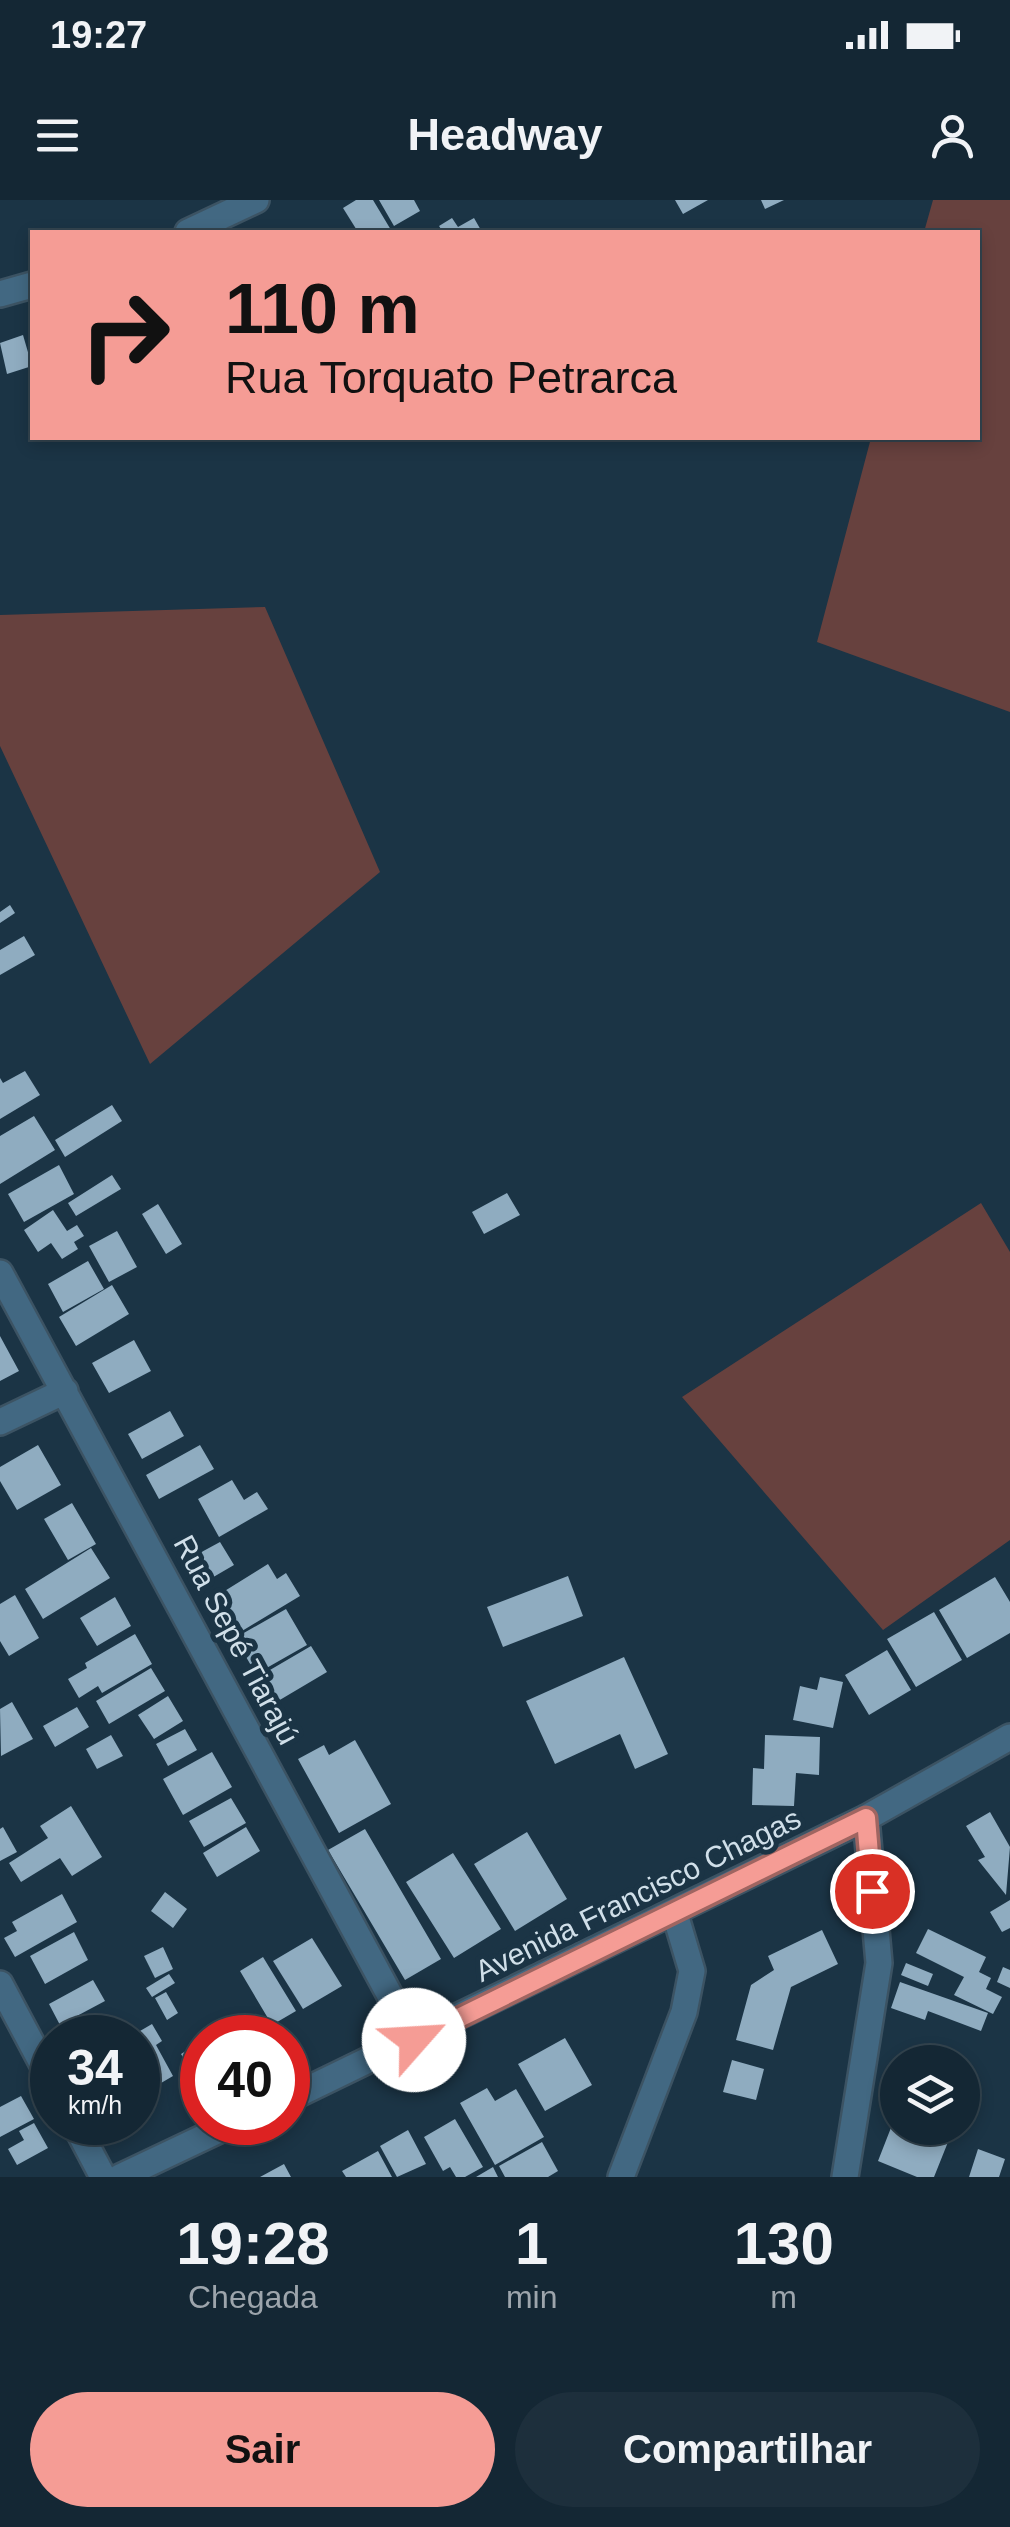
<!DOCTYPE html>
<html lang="pt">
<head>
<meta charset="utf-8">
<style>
	:root { --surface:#142734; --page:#1d2f3c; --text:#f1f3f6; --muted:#9da5ac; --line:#33444f; --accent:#f59c95 }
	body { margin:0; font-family:Arial,sans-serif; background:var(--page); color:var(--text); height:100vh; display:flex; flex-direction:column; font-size:38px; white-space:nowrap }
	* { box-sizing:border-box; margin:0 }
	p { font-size:32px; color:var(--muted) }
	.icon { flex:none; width:55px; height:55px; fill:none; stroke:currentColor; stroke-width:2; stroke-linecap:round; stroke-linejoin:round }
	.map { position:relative; height:1977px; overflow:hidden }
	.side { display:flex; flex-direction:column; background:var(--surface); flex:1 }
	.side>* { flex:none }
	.hud { position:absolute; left:30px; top:30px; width:950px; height:210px; border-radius:0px; box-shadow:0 5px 15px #0003,0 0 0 2px var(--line); background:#f59c95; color:#111; overflow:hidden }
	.fabs { position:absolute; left:880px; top:1845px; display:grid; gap:20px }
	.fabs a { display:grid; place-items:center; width:100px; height:100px; border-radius:50%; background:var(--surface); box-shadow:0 5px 15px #0003,0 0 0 2px var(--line); font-size:50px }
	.speed { position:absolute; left:30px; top:1815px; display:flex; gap:20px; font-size:50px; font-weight:700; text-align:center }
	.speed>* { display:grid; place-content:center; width:130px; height:130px; border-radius:50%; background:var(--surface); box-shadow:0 5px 15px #0003,0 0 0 2px var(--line); line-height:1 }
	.speed small { font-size:25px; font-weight:400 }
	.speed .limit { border:15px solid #d22; background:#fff; color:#111 }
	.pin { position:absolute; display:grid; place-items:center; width:85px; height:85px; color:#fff; margin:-42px; border:5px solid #fff; border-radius:50%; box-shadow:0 2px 10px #0007 }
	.me { position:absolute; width:110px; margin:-55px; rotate:64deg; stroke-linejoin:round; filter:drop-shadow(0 0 8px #0008) }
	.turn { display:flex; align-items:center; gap:35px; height:210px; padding:0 30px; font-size:45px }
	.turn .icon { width:130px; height:130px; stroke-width:2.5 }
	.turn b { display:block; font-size:70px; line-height:85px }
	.eta { display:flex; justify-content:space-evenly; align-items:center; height:170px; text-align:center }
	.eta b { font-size:60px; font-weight:700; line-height:70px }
	.cta { display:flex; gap:20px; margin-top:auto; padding:20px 30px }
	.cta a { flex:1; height:115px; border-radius:60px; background:var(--accent); color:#111; font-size:40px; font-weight:700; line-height:115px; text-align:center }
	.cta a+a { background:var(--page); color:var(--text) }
	.status { display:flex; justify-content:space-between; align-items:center; height:70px; padding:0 50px; background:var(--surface); direction:ltr }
	.status svg { height:28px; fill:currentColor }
	header { display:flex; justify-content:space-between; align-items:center; height:130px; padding:0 30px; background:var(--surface); font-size:45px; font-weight:700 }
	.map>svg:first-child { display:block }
</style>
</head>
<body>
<div class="status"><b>19:27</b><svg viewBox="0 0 49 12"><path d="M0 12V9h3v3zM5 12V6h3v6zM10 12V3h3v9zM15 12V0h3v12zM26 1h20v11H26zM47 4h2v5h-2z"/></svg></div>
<header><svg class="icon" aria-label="menu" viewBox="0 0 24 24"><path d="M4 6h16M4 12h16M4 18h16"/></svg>Headway<svg class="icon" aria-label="person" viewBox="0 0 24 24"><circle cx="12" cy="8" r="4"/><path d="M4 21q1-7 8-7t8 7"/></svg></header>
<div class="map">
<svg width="1010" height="1977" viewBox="0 0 1010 1977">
	<rect width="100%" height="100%" fill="#1b3445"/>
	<path fill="#67413e" d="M933,0h77v512l-193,-70 54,-204h107v-206h-54z
		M265,407l115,265 -230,192 -150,-318v-131z
		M981,1003l29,49v288l-127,90 -201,-233z"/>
	<path fill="#8facc0" d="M356,0h17l18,30 -33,2 -15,-24z
		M379,0h35l6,11 -26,15z
		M675,0h33l-25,14z
		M761,0h23l-19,9z
		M452,18l6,9 16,-9 8,14h-39l-4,-6z
		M23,135l9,31 -25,8 -7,-31z
		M10,705l5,8 -15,10v-11z
		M24,736l11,19 -35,20v-25z
		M25,871l15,24 -40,24v-41l3,5z
		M112,905l10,16 -57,36 -10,-17z
		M34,916l21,34 -55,34v-48z
		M59,965l15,29 -50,28 -16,-28z
		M112,975l9,14 -45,27 -8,-13z
		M507,993l13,22 -36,19 -12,-22z
		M158,1004l24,40 -16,10 -24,-40z
		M53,1010l14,21 10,-6 7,11 -10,6 4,7 -16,10 -11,-16 -13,9 -14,-22z
		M117,1031l20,36 -28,15 -20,-36z
		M88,1061l16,28 -41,23 -15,-28z
		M112,1085l17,29 -53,32 -17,-29z
		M0,1136l19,35 -19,10z
		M134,1140l17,31 -42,22 -17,-30z
		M170,1211l14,25 -42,23 -14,-25z
		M38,1245l23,40 -44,25 -17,-29v-14z
		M200,1245l14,24 -55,30 -13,-24z
		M232,1280l12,20 13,-8 11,17 -49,28 -21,-38z
		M72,1303l24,41 -28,16 -24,-41z
		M220,1342l14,23 -24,14 -14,-24z
		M91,1348l19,30 -67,41 -18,-30z
		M268,1364l9,15 9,-6 14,23 -63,38 -22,-37z
		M568,1376l15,40 -80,31 -16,-40z
		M995,1377l15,25v31l-43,25 -28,-48z
		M15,1395l24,43 -30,18 -9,-15v-37z
		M115,1397l16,29 -34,20 -17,-28z
		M286,1409l21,36 -51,29 -21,-36z
		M934,1412l28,48 -46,27 -29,-48z
		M135,1434l17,30 -50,29 -4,-7 -19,12 -11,-19 19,-11 -2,-5z
		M311,1446l16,26 -54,32 -15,-27z
		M887,1450l24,40 -42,25 -24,-40z
		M624,1457l44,97 -33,15 -15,-35 -65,30 -29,-63z
		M151,1468l14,23 -56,33 -13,-23z
		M820,1477l23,5 -10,46 -40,-8 7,-34 17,4z
		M168,1496l15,25 -29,18 -16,-24z
		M12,1502l21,37 -32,17 -1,-47z
		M77,1507l12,20 -34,20 -12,-21z
		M185,1529l12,21 -29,16 -12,-22z
		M111,1535l12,21 -26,13 -11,-20z
		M765,1535l55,2 -1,38 -23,-2 -2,33 -42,-1 1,-37 11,1z
		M355,1540l36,64 -52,29 -41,-74 26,-14 5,10z
		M212,1552l20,35 -49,28 -20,-36z
		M231,1598l15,25 -42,24 -15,-26z
		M71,1606l31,51 -30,19 -12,-18 -39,24 -12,-19 39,-25 -8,-12z
		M990,1612l20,35 -4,48 -28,-35 7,-3 -19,-31z
		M3,1627l14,25 -17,9v-32z
		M246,1627l14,24 -43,26 -14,-24z
		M365,1629l76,130 -36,21 -77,-130z
		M527,1632l40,67 -52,32 -41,-67z
		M453,1653l48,76 -47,29 -48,-76z
		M165,1692l22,17 -14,19 -22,-17z
		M62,1694l15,28 -62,35 -11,-19 13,-7 -5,-9z
		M1010,1700v28l-8,4 -12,-20z
		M928,1729l58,28 -7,15 12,6 -5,11 16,8 -9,17 -39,-19 10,-18 -48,-24z
		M822,1730l16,34 -47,23 -18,63 -37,-10 15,-55 23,-15 -6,-14z
		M74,1732l14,28 -43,24 -15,-28z
		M312,1738l30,48 -39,23 -30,-48z
		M163,1747l10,22 -18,9 -11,-22z
		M263,1757l33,54 -24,14 -32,-54z
		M906,1763l27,11 -5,12 -27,-11z
		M1003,1767l7,3v18l-13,-6z
		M169,1774l6,9 -23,14 -6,-9z
		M93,1780l12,21 -45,24 -11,-21z
		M900,1782l88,31 -7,18 -53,-20 -3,9 -34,-12z
		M166,1792l12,21 -11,7 -12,-22z
		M152,1824l10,17 -6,4 17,31 -29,17 -6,-12v-43h-10z
		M565,1838l27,47 -47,26 -27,-47z
		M202,1841v34l-6,4 -15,-25z
		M732,1860l32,9 -8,31 -33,-8z
		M487,1888l8,13 21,-12 28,48 -49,28 -35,-62z
		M898,1894v25l-9,-2z
		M21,1896l13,23 -34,18v-30z
		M455,1919l28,48 -18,10h-9l-6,-10 -7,4 -19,-34z
		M894,1920l4,8h15l35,14 -14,35h-17l-39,-16z
		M34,1923l14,25 -31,17 -9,-16 16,-9 -5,-9z
		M408,1930l18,34 -29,13 -17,-31z
		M542,1942l16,29 -10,6h-43l-6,-11z
		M978,1949l27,10 -6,18h-30z
		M378,1951l14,26h-46l-4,-6z
		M284,1964l7,13h-31z
		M493,1967l5,10h-22z"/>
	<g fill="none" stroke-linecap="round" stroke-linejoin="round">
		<g stroke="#3c5363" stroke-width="30">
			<path id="minor" d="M188,32l68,-32
				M0,94l32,-9
				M0,1073l414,767
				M0,1222l65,-31
				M0,1784l52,98
				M288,1899l578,-281 144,-81
				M74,1922l29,55
				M120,1977l116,-55
				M621,1977l63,-165 8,-41 -17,-57
				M845,1977l34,-214 -13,-145"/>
		</g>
		<use href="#minor" stroke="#426882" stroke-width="25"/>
	</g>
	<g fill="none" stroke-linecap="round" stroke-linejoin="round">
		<g stroke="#9f6561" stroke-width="25">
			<path id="route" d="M414,1840l452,-222 6,73"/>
		</g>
		<use href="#route" stroke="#f59c95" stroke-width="18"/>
	</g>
	<g text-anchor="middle" stroke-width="10" stroke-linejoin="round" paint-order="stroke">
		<g font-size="30" fill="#d0dfe9" stroke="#1b3445">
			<text transform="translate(236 1440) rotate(62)" y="10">Rua Sepé Tiarajú</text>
			<text transform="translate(638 1695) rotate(-26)" y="10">Avenida Francisco Chagas</text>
		</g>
	</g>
</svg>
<div class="fabs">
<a><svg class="icon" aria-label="layers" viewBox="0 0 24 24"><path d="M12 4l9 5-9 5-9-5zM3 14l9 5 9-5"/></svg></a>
</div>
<div class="speed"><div>34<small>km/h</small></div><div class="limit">40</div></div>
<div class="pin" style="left:872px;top:1691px;background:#d93025"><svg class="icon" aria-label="arrive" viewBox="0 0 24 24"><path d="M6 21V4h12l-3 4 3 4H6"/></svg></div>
<svg class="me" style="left:414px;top:1840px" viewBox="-20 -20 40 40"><circle r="19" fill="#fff"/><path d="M0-13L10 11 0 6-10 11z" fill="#f59c95"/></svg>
<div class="hud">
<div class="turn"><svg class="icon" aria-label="right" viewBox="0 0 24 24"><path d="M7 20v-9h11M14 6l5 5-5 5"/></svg><div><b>110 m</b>Rua Torquato Petrarca</div></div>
</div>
</div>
<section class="side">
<div class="eta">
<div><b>19:28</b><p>Chegada</p></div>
<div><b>1</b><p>min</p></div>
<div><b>130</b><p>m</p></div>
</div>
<div class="cta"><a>Sair</a><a>Compartilhar</a></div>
</section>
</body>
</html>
